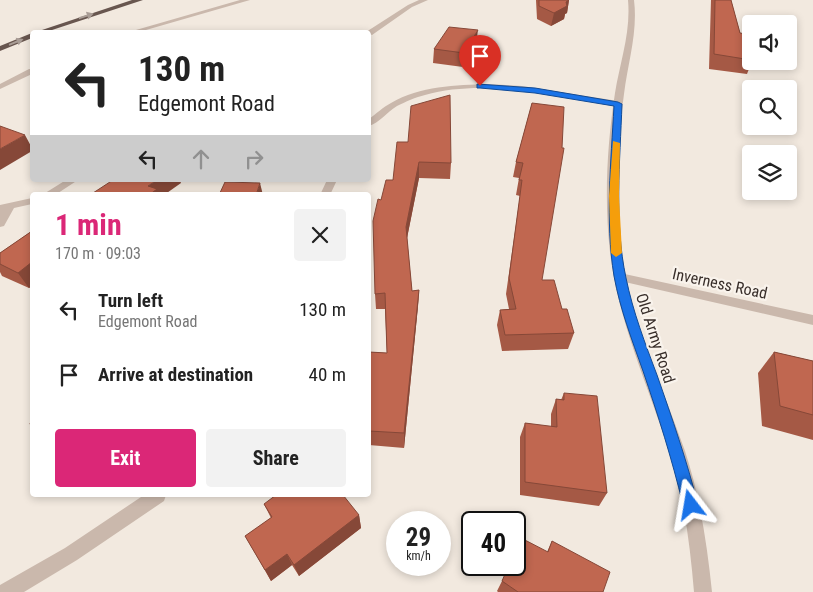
<!DOCTYPE html>
<html lang="en">
<head>
<meta charset="utf-8">
<style>
	:root { --surface:#fff; --page:#f2f2f2; --text:#222; --muted:#767676; --accent:#db2777 }
	body { margin:0; font-family:"Roboto Condensed",sans-serif; background:var(--page); color:var(--text); height:100vh; display:flex; flex-direction:column; font-size:19px; white-space:nowrap }
	* { box-sizing:border-box; margin:0 }
	p { font-size:16px; color:var(--muted) }
	.icon { flex:none; width:28px; height:28px; fill:none; stroke:currentColor; stroke-width:2; stroke-linecap:round; stroke-linejoin:round }
	.map { position:relative; flex:1; overflow:hidden }
	.sheet { position:absolute; left:30px; top:192px; width:341px; height:305px; display:flex; flex-direction:column; background:var(--surface); border-radius:5px; box-shadow:0 2px 8px #0003 }
	.sheet>* { flex:none }
	.banner { position:absolute; left:30px; top:30px; width:341px; height:152px; border-radius:5px; box-shadow:0 2px 8px #0003; background:#fff; color:var(--text); overflow:hidden }
	.tools { position:absolute; left:742px; top:15px; display:grid; gap:10px }
	.tools a { display:grid; place-items:center; width:55px; height:55px; border-radius:5px; background:var(--surface); box-shadow:0 2px 8px #0003; font-size:25px }
	.speed { position:absolute; left:386px; top:511px; display:flex; gap:10px; font-size:25px; font-weight:700; text-align:center }
	.speed>* { display:grid; place-content:center; width:65px; height:65px; border-radius:50%; background:var(--surface); box-shadow:0 2px 8px #0003; line-height:1 }
	.speed small { font-size:12px; font-weight:400 }
	.speed .limit { border:2px solid #111; border-radius:8px; background:#fff; color:#111 }
	.pin { position:absolute; display:grid; place-items:center; width:42px; height:42px; color:#fff; margin:-51px -21px; border-radius:50% 50% 50% 0; rotate:-45deg; box-shadow:0 0 5px #0007 }
	.pin .icon { rotate:45deg }
	.me { position:absolute; width:55px; margin:-28px; rotate:346deg; stroke-linejoin:round; filter:drop-shadow(0 0 4px #0008) }
	.turn { display:flex; align-items:center; gap:18px; height:105px; padding:0 25px; font-size:22px }
	.turn .icon { width:65px; height:65px; stroke-width:2.5 }
	.turn b { display:block; font-size:35px; line-height:42px }
	.lanes { display:flex; align-items:center; height:48px; padding:0 25px; background:#0003; justify-content:center; gap:25px; direction:ltr }
	.lanes .off { opacity:.35 }
	.round { display:grid; place-items:center; flex:none; width:52px; height:52px; border-radius:5px; background:var(--page) }
	.overview { display:flex; align-items:center; justify-content:space-between; height:85px; padding:0 25px }
	h1 { font-size:30px; font-weight:700; line-height:38px; color:var(--accent) }
	.button { display:flex; gap:10px; margin-top:auto; padding:10px 25px }
	.button a { flex:1; height:58px; border-radius:5px; background:var(--accent); color:#fff; font-size:20px; font-weight:700; line-height:58px; text-align:center }
	.button a+a { background:var(--page); color:var(--text) }
	ul { padding:0; list-style:none }
	li { display:flex; align-items:center; gap:15px; height:65px; padding:0 25px }
	li div { flex:1 }
	li b { display:block; font-size:19px }
	li em { font-style:normal }
	.map>svg:first-child { display:block }
</style>
</head>
<body>
<div class="map">
<svg width="813" height="592" viewBox="0 0 813 592">
	<rect width="100%" height="100%" fill="#f2e9df"/>
	<g fill="none" stroke-linecap="round" stroke-linejoin="round">
		<path fill="#cab8ac" fill-rule="evenodd" d="M240,0h10l-111,32h-10z
			M419,0h9l-16,7 -40,28 -6,-3 42,-27z
			M29,69h3v5l-32,15v-5z
			M488,84l34,2 96,15 4,3 -4,3c-60,-11 -133,-29 -193,-12 -9,2 -20,7 -28,11 -10,6 -18,17 -28,20v-7c7,-5 14,-12 22,-16 29,-17 65,-18 97,-19z
			M66,180h12l-23,15h-13z
			M327,180h10l-7,15h-10z
			M32,198v6l-18,4 -10,18 -4,1v-22z
			M620,273l193,42v10l-197,-45 -2,-3 2,-3z
			M144,495h22l-2,6 -87,59 -53,32h-24v-7l65,-37z"/>
		<path fill="#cab8ac" fill-rule="evenodd" d="M628,0h6c4,32 -6,62 -10,94 -7,51 -9,107 -2,159 9,69 40,132 63,198 15,46 22,93 27,141h-18c-4,-48 -10,-95 -25,-141 -21,-66 -51,-130 -59,-199 -6,-52 -3,-107 5,-159 5,-31 16,-61 13,-93z"/>
		<path fill="#68564f" fill-rule="evenodd" d="M132,0h11l-97,32h-10z
			M32,33v5l-32,13v-5z"/>
	</g>
	<path fill="#a55945" d="M536,0h33l-2,13 -2,1 -1,5 -13,7 -14,-7z
		M711,0h20l9,33 11,5v23h1l-5,13 -38,-5z
		M476,44l-13,23 -30,-4 1,-14z
		M532,103l10,177 20,29 12,24 -6,16 -66,2 -5,-26 3,-15 9,-1 -3,-15 14,-98 -4,-1 3,-17 -6,-1 3,-15z
		M408,142l43,21 -1,16 -31,-1 -12,60 5,53 7,-1 -1,16 -14,142 -35,-3v-93l18,1 -2,-44h-9l-1,-15 6,-94 12,-20z
		M32,231v55l-3,2 -27,-12 -2,-4v-19z
		M774,352l39,9v79l-51,-14 -4,-53z
		M564,393l43,100 -8,13 -79,-11v-58l5,-14 26,4v-13l5,-15 5,1z
		M264,504l95,11 2,13 -62,48 -7,-11 -21,16 -26,-45 26,-18z
		M552,541l51,51h-105l-1,-1 5,-10 45,-29z"/>
	<path fill="#864838" d="M569,0l-2,13 -2,1 -1,5 -13,7 3,-13 12,-11z
		M478,30l-2,14 -13,23 1,-14z
		M25,135l7,13v3l-32,19v-21z
		M419,162v16l-13,65v-16z
		M157,180h23l1,3 -17,12h-15l-1,-9z
		M260,183l3,12h-7z
		M32,262v24l-3,2 -11,-15z
		M419,290l-1,16 -14,142v-15z
		M359,515l2,13 -62,48 -5,-11z
		M287,554l5,11 -21,16 -6,-11z"/>
	<path fill="#c06750" stroke="#864838" d="M539,0h30l-3,2 1,4 -13,7 -15,-7z
		M715,0h16l9,33 11,2v25l-37,-6z
		M449,27l29,3 -14,23 -30,-4z
		M450,95l1,68 -32,-1 -13,65 6,64 7,-1 -15,143 -35,-2v-79l18,1 -2,-60 -10,1 -2,-73 5,-22 3,1 5,-20h7l4,-38h11l3,-36z
		M532,103l32,4 -2,41h2l-22,132h12l8,29h5l7,24 -69,2 -5,-25 16,-1 -7,-31 13,-98h-3l4,-17 -7,-1z
		M0,126l25,9 -25,14z
		M113,180h44l-9,6 9,3 -8,6h-52l-4,-2z
		M225,182l35,1 -4,12h-37z
		M32,231v31l-14,11 -18,-9v-11z
		M774,352l39,9v54l-33,-9z
		M564,393l33,3 10,97 -82,-11v-59l32,4 -1,-28 8,1z
		M32,422v8l-2,-7z
		M276,495h67l16,20 -65,50 -7,-11 -22,16 -20,-34 27,-19 -8,-13z
		M521,538l27,14 4,-11 58,31 -7,20h-85l-16,-11 7,-16h6v-14z"/>
	<defs><path id="oneway-solid" d="M-6-.8H1V-3.2L6.5 0L1 3.2V.8H-6Z" transform="scale(1.25)"/></defs>
	<g fill="#a99d96">
		<use href="#oneway-solid" transform="translate(86 16) rotate(-18)"/>
		<use href="#oneway-solid" transform="translate(16 42) rotate(-22)"/>
	</g>
	<path fill="#1a73e8" stroke="#114b97" d="M477,84l58,4 83,14 4,2c-2,57 -8,118 4,174 7,34 19,65 31,97 15,43 30,86 41,130l-2,6 -5,2 -6,-2 -2,-6c-11,-46 -25,-90 -40,-134 -11,-31 -23,-62 -29,-95 -9,-56 -3,-114 0,-170l-79,-13 -55,-5h-3z"/>
	<path fill="#f59e0b" d="M613,141l7,2 -1,53 3,57 -6,4 -5,-4 -2,-57z"/>
	<g text-anchor="middle" stroke-width="4.5" stroke-linejoin="round" paint-order="stroke">
		<g font-size="16" fill="#382e2a" stroke="#f9f3ec">
			<text transform="translate(720 283) rotate(12)" y="6">Inverness Road</text>
			<text transform="translate(656 338) rotate(72)" y="6">Old Army Road</text>
		</g>
	</g>
</svg>
<div class="tools">
<a><svg class="icon" aria-label="sound" viewBox="0 0 24 24"><path d="M4 9h4l5-4v14l-5-4H4zM17 9q2 3 0 6"/></svg></a>
<a><svg class="icon" aria-label="search" viewBox="0 0 24 24"><circle cx="10" cy="10" r="6"/><path d="M15 15l6 6"/></svg></a>
<a><svg class="icon" aria-label="layers" viewBox="0 0 24 24"><path d="M12 4l9 5-9 5-9-5zM3 14l9 5 9-5"/></svg></a>
</div>
<div class="speed"><div>29<small>km/h</small></div><div class="limit">40</div></div>
<div class="pin" style="left:480px;top:86px;background:#d93025"><svg class="icon" aria-label="arrive" viewBox="0 0 24 24"><path d="M6 21V4h12l-3 4 3 4H6"/></svg></div>
<svg class="me" style="left:691px;top:505px" viewBox="-20 -20 40 40"><path d="M0-17L14 15 0 8-14 15z" fill="#1a73e8" stroke="#fff" stroke-width="4"/></svg>
<div class="banner">
<div class="turn"><svg class="icon" aria-label="left" viewBox="0 0 24 24"><path d="M17 20v-9H6M10 6l-5 5 5 5"/></svg><div><b>130 m</b>Edgemont Road</div></div>
<div class="lanes"><svg class="icon" aria-label="left" viewBox="0 0 24 24"><path d="M17 20v-9H6M10 6l-5 5 5 5"/></svg><svg class="icon off" aria-label="ahead" viewBox="0 0 24 24"><path d="M12 20V5M6 11l6-6 6 6"/></svg><svg class="icon off" aria-label="right" viewBox="0 0 24 24"><path d="M7 20v-9h11M14 6l5 5-5 5"/></svg></div>
</div>
<section class="sheet">
<div class="overview"><div><h1>1 min</h1><p>170 m · 09:03</p></div><a class="round"><svg class="icon" aria-label="close" viewBox="0 0 24 24"><path d="M6 6l12 12M18 6L6 18"/></svg></a></div>
<ul>
<li><svg class="icon" aria-label="left" viewBox="0 0 24 24"><path d="M17 20v-9H6M10 6l-5 5 5 5"/></svg><div><b>Turn left</b><p>Edgemont Road</p></div><em>130 m</em></li>
<li><svg class="icon" aria-label="arrive" viewBox="0 0 24 24"><path d="M6 21V4h12l-3 4 3 4H6"/></svg><div><b>Arrive at destination</b></div><em>40 m</em></li>
</ul>
<div class="button"><a>Exit</a><a>Share</a></div>
</section>
</div>
</body>
</html>
